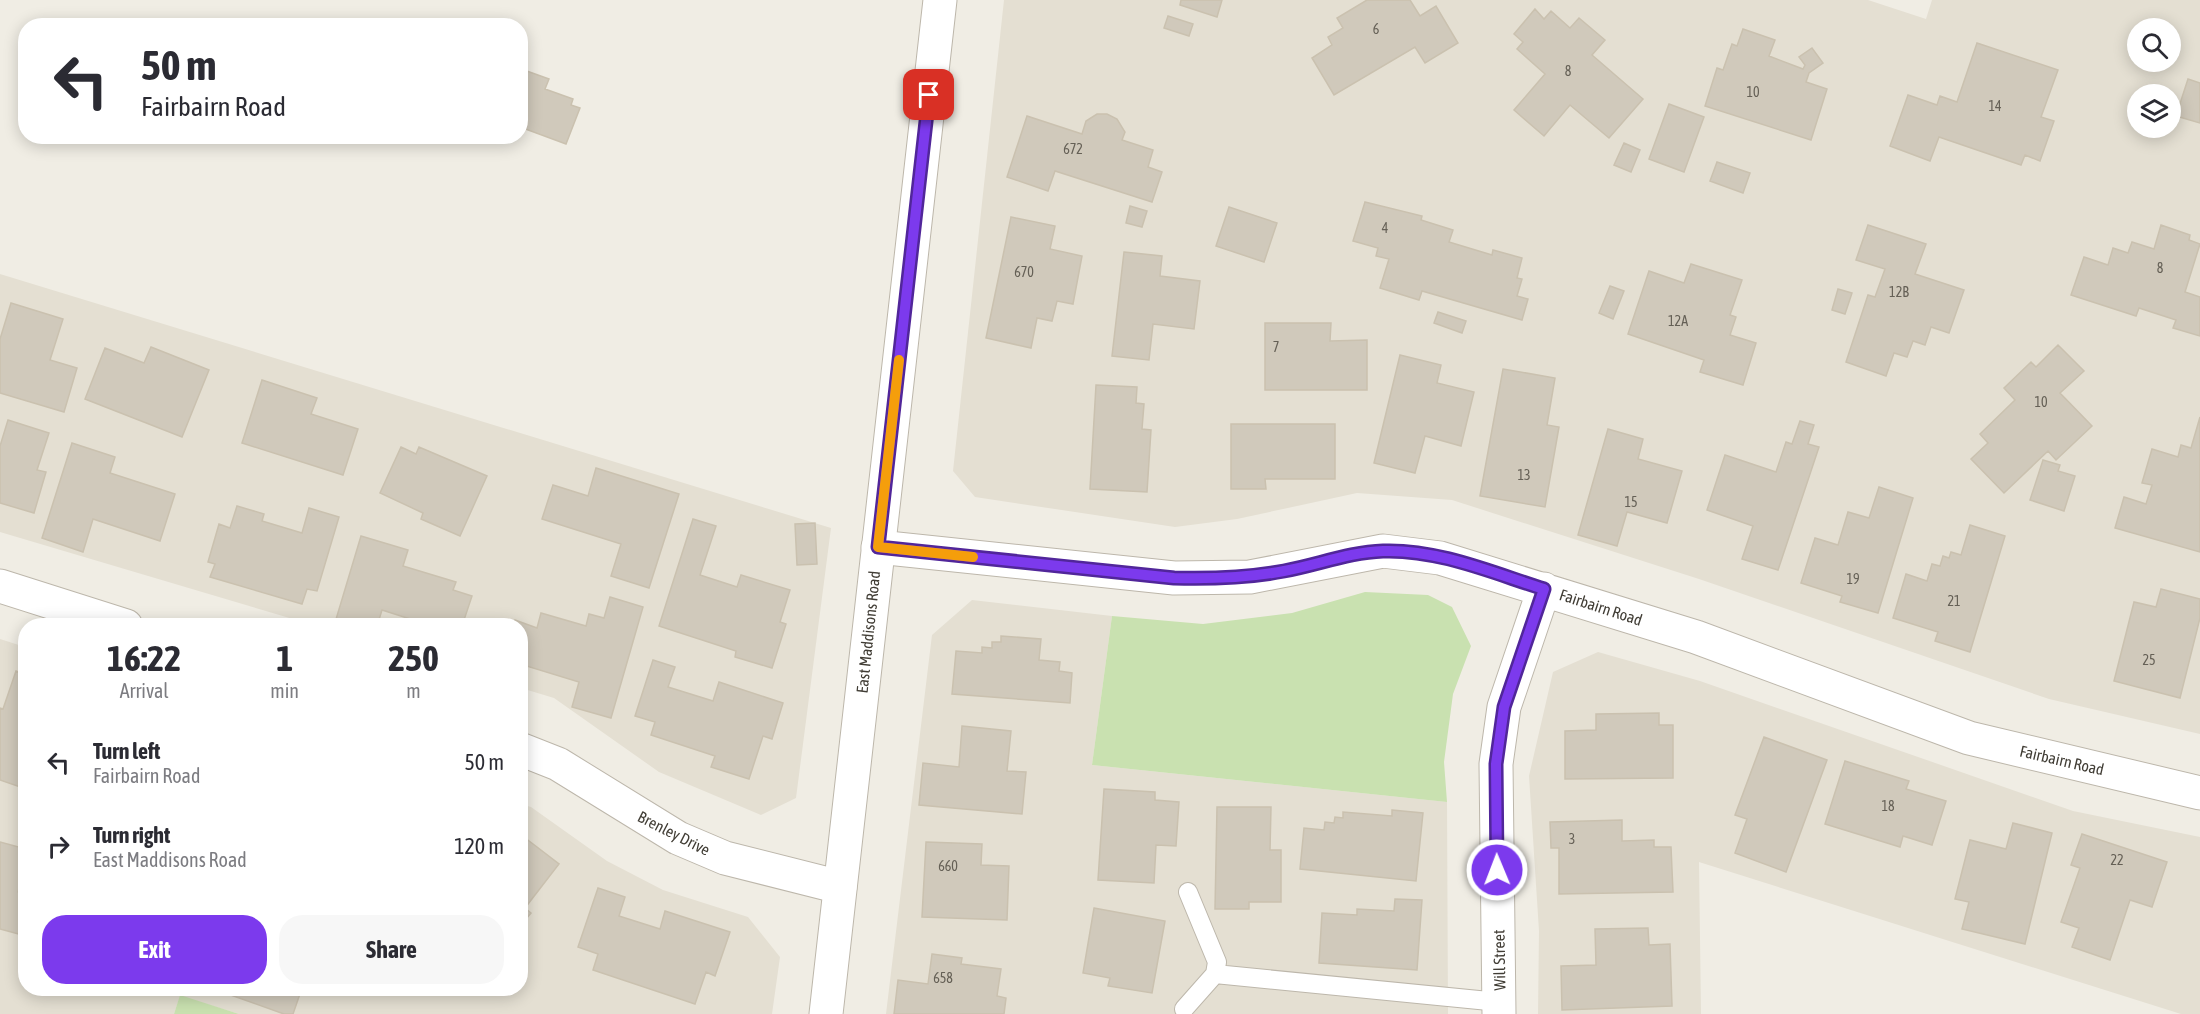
<!DOCTYPE html>
<html lang="en">
<head>
<meta charset="utf-8">
<style>
	:root { --surface:#fff; --page:#f7f7f7; --text:#2b2b33; --muted:#7c7c81; --accent:#7c3aed }
	body { margin:0; font-family:"Asap Condensed",sans-serif; background:var(--page); color:var(--text); height:100vh; display:flex; flex-direction:column; font-size:22px; white-space:nowrap }
	* { box-sizing:border-box; margin:0 }
	p { font-size:20px; color:var(--muted) }
	.icon { flex:none; width:33px; height:33px; fill:none; stroke:currentColor; stroke-width:2; stroke-linecap:round; stroke-linejoin:round }
	.map { position:relative; flex:1; overflow:hidden }
	.sheet { position:absolute; left:18px; top:618px; width:510px; height:378px; display:flex; flex-direction:column; background:var(--surface); border-radius:24px; box-shadow:0 3px 15px #0003 }
	.sheet>* { flex:none }
	.top-card { position:absolute; left:18px; top:18px; width:510px; height:126px; border-radius:24px; box-shadow:0 3px 15px #0003; background:#fff; color:var(--text); overflow:hidden }
	.fabs { position:absolute; left:2127px; top:18px; display:grid; gap:12px }
	.fabs a { display:grid; place-items:center; width:54px; height:54px; border-radius:50%; background:var(--surface); box-shadow:0 3px 15px #0003; font-size:30px }
	.pin { position:absolute; display:grid; place-items:center; width:51px; height:51px; color:#fff; margin:-26px; border-radius:12px; box-shadow:0 3px 9px #0006 }
	.me { position:absolute; width:66px; margin:-33px; rotate:359deg; stroke-linejoin:round; filter:drop-shadow(0 0 4px #0008) }
	.turn { display:flex; align-items:center; gap:21px; height:126px; padding:0 24px; font-size:27px }
	.turn .icon { width:78px; height:78px; stroke-width:2.5 }
	.turn b { display:block; font-size:42px; line-height:51px }
	.eta { display:flex; justify-content:space-evenly; align-items:center; height:102px; text-align:center }
	.eta b { font-size:36px; font-weight:700; line-height:42px }
	.cta { display:flex; gap:12px; margin-top:auto; padding:12px 24px }
	.cta a { flex:1; height:69px; border-radius:24px; background:var(--accent); color:#fff; font-size:24px; font-weight:700; line-height:69px; text-align:center }
	.cta a+a { background:var(--page); color:var(--text) }
	ul { padding:0; list-style:none }
	li { display:flex; align-items:center; gap:18px; height:84px; padding:0 24px }
	li div { flex:1 }
	li b { display:block; font-size:22px }
	li em { font-style:normal }
	.map>svg:first-child { display:block }
</style>
</head>
<body>
<div class="map">
<svg width="2200" height="1014" viewBox="0 0 2200 1014">
	<rect width="100%" height="100%" fill="#f0ede4"/>
	<path fill="#e4dfd2" fill-rule="evenodd" d="M1004,0h864l58,19 6,-19h268v734l-151,-35 -350,-120 -247,-79 -95,-7 -120,26 -62,8 -200,-30 -22,-26zM2138,28h32v34h-32zM2138,94h32v34h-32z
		M0,274l831,254 -35,270 -35,17 -102,-43 -105,-74 -33,-10 -1,-62 -207,-1 -313,-93z
		M972,600l140,16 -20,149 355,37 1,212h-562l46,-379z
		M0,639l25,8 1,341h494l1,-184 10,3 76,54 56,29 85,27 32,40 -8,57h-533l-59,-18 -6,18h-174z
		M1598,652l102,29 373,130 127,26v177h-19l-482,-152 2,152h-163l1,-83 -10,-155 24,-104z"/>
	<path fill="#c9e1b0" d="M1365,592l63,3 24,12 19,39 -18,48 -9,68 3,40 -355,-37 20,-149 91,8 89,-11z
		M180,995l59,19h-65z"/>
	<path fill="#d0c9bb" stroke="#cac1af" stroke-width="1.5" d="M1181,0h41l-5,17 -37,-12z
		M1367,0h43l10,16 16,-10 22,37 -33,20 -10,-16 -81,48 -22,-37 20,-13 -4,-8 15,-9 -6,-10z
		M1535,9l9,10 7,-8 19,17 9,-10 26,22 -13,15 51,44 -34,39 -39,-33 -26,31 -30,-26 31,-36 -28,-25 6,-7 -9,-8z
		M1168,16l25,8 -4,12 -25,-8z
		M1743,29l32,11 -6,16 34,13 2,-4 -6,-8 13,-9 11,15 -14,10 -3,9 21,7 -16,51 -106,-34 12,-38 6,2 9,-26 5,2z
		M1977,43l81,27 -17,47 13,4 -14,40 -15,-6 -4,10 -82,-28 -9,24 -40,-15 18,-51 29,10 3,-9 17,6z
		M524,70l25,9 -4,10 28,10 -2,6 9,3 -14,36 -46,-17v-47z
		M2188,79l12,4v40l-24,-7z
		M1669,104l35,13 -20,55 -35,-13z
		M1097,114h10l10,5 8,13 -3,8 31,10 -5,17 14,5 -10,30 -97,-31 -7,20 -41,-14 20,-61 55,18 4,-13z
		M1624,143l16,7 -9,22 -17,-7z
		M1717,162l33,11 -7,20 -33,-12z
		M1365,202l57,14 -1,4 32,10 -4,12 43,13 1,-5 29,8 -5,20 5,1 -5,17 11,3 -6,21 -100,-29 -3,9 -39,-12 9,-29 -13,-3 2,-8 -25,-7z
		M1130,206l17,5 -5,16 -16,-4z
		M1229,207l48,16 -13,39 -48,-16z
		M1011,217l44,9 -5,23 32,7 -9,48 -16,-3 -5,20 -15,-3 -6,30 -45,-10z
		M1868,225l58,19 -11,30 49,16 -15,43 -18,-6 -6,18 -12,-4 -6,16 -13,-4 -8,23 -40,-14 22,-67 7,2 10,-28 -29,-9z
		M2161,225l29,10 -1,5 11,4 -15,48 15,5v39l-27,-8 3,-8 -37,-12 -3,8 -65,-21 13,-38 24,8 5,-17 15,5 4,-11 22,7z
		M1124,252l38,4 -2,20 40,5 -6,48 -41,-5 -4,36 -37,-4z
		M1691,264l51,16 -12,35 6,2 -6,18 26,8 -13,42 -43,-13 4,-12 -76,-26 21,-63 35,12z
		M1610,286l14,5 -11,28 -14,-6z
		M1838,289l14,4 -7,21 -13,-4z
		M11,303l52,16 -13,41 27,8 -13,44 -64,-19v-54z
		M1438,312l28,9 -4,12 -28,-10z
		M1265,323h66l-1,18 37,-1v50h-102z
		M2058,345l26,26 -24,22 32,33 -36,34 -8,-9 -44,42 -33,-34 17,-16 -8,-9 35,-34 -11,-12 27,-26 5,5z
		M151,347l58,23 -27,67 -97,-38 20,-51 39,15z
		M1400,355l41,10 -4,18 37,9 -13,54 -36,-10 -10,37 -41,-10z
		M1503,369l52,9 -8,47 12,2 -14,80 -65,-11z
		M262,380l55,18 -6,16 47,15 -15,46 -101,-32z
		M1096,385l41,2 -1,16 8,1 -2,25 9,1 -4,62 -57,-3z
		M2200,417v135l-85,-24 9,-31 22,7 6,-19 -10,-2 10,-34 26,8 3,-12 10,3z
		M8,420l41,13 -12,37 9,2 -12,41 -34,-10v-57z
		M1800,421l14,4 -6,19 11,3 -41,123 -36,-11 11,-33 -46,-16 18,-55 51,17 10,-30 6,2z
		M1231,424h104v55h-70l1,10h-35z
		M1608,429l35,10 -5,20 44,12 -15,52 -40,-11 -10,34 -39,-11z
		M72,443l43,14 -5,16 65,21 -15,47 -67,-22 -10,33 -41,-14z
		M401,447l15,7 3,-7 68,29 -27,60 -39,-17 2,-6 -43,-20z
		M2043,460l17,5 -2,6 17,5 -11,35 -34,-11z
		M596,468l83,26 -30,94 -38,-12 10,-32 -79,-25 11,-34 35,11z
		M1879,487l34,11 -35,115 -38,-11 2,-6 -41,-13 14,-45 23,7 10,-33 21,6z
		M237,506l27,8 -2,7 40,12 7,-25 30,9 -22,74 -10,-2 -5,15 -92,-27 5,-13 -7,-2 11,-38 11,4z
		M693,519l23,7 -16,49 37,12 4,-12 49,15 -10,32 6,2 -14,44 -37,-11 1,-6 -77,-25z
		M815,523l2,41 -20,1 -2,-41z
		M1970,525l35,11 -35,116 -35,-11 3,-9 -45,-14 13,-44 21,7 5,-17 8,2 3,-10 6,2 2,-6 10,3z
		M361,536l47,14 -5,16 53,16 -3,8 19,6 -10,30h-30l-50,-16 -5,16h-43z
		M2161,589l39,10v19l-20,80 -66,-17 20,-79 22,5z
		M610,597l33,10 -32,111 -39,-11 7,-25 -59,-18v-38h-7l2,-6 22,8 4,-15 45,13 3,-12 15,4z
		M1001,636l40,3 -2,21 21,2 -1,9 13,2 -2,30 -118,-9 4,-43 26,2v-6l10,1v-6h9z
		M653,660l22,7 -7,20 45,14 6,-19 64,21 -11,36 -9,-3 -14,43 -38,-12 4,-11 -64,-21 4,-13 -20,-6z
		M16,671l10,4v114l-26,-9v-72l3,1z
		M1659,713v12h14v53l-108,1v-48l31,-1v-16z
		M962,726l49,5 -4,40 19,1 -4,42 -103,-9 4,-42 36,4z
		M1764,737l63,23 -41,112 -51,-19 12,-34 -12,-4z
		M1845,761l64,20 -3,8 40,12 -14,44 -29,-9 -3,11 -75,-23z
		M1104,789l51,3v8l24,2 -3,44 -20,-1 -2,38 -56,-3z
		M1217,807h54l-1,43h11v52h-32v7h-34z
		M1392,810l31,3 -7,68 -116,-12 4,-41 20,2 1,-8 9,1 1,-6 8,1v-6l49,4z
		M1622,820v21l32,-1v7h17l2,45 -114,2v-46h-8l-1,-26z
		M2013,823l39,10 -27,111 -63,-15 7,-27 -14,-3 15,-59 36,9z
		M520,834l39,30 -34,44 6,5 -11,13z
		M2082,834l85,28 -15,45 -22,-7 -20,60 -38,-13 7,-19 -18,-6 19,-54 -9,-3z
		M0,842l26,7v18l-8,25 8,2v42l-26,-7z
		M926,842l56,2 -1,21 28,1 -2,54 -85,-3z
		M598,888l27,9 -6,19 41,13 5,-18 65,21 -15,44 -9,-4 -11,32 -102,-34 5,-16 -20,-7z
		M1395,899l27,1 -5,70 -98,-7 3,-50 35,2v-6l37,2z
		M1094,908l71,13 -13,72 -44,-7 2,-8 -27,-5z
		M1648,928l1,17 21,-1 2,62 -110,4 -1,-44 35,-1 -1,-36z
		M932,954l30,4 -1,6 40,5 -4,27 9,2 -2,16h-110l4,-34 30,4z
		M211,988h91l-9,26h-9z"/>
	<g fill="none" stroke-linecap="round" stroke-linejoin="round">
		<g stroke="#bdb7ab" stroke-width="20">
			<path id="service" d="M1215,974l284,28
				M1184,1009l31,-35 2,-12 -29,-70"/>
		</g>
		<g stroke="#bdb7ab" stroke-width="35">
			<path id="minor" d="M878,547l296,31 76,-1 133,-26 57,7 256,79 273,101 231,55
				M0,586l126,40
				M520,749l38,15 120,74 47,20 115,29
				M1499,1014l-3,-250 8,-57 40,-118"/>
		</g>
		<g stroke="#bdb7ab" stroke-width="35">
			<path id="tertiary" d="M826,1014l114,-1014"/>
		</g>
		<use href="#service" stroke="#fff" stroke-width="18"/>
		<use href="#minor" stroke="#fff" stroke-width="33"/>
		<use href="#tertiary" stroke="#fff" stroke-width="33"/>
	</g>
	<g fill="none" stroke-linecap="round" stroke-linejoin="round">
		<g stroke="#51269a" stroke-width="15">
			<path id="route" d="M929,95l-51,452 296,31c37,1 73,0 110,-7 33,-6 66,-19 99,-20 55,-2 110,22 161,38l-40,118 -8,57 1,106"/>
		</g>
		<use href="#route" stroke="#7c3aed" stroke-width="10"/>
		<path stroke="#f59e0b" stroke-width="10" d="M899,360l-21,187 95,10"/>
	</g>
	<g text-anchor="middle" stroke-width="4.5" stroke-linejoin="round" paint-order="stroke">
		<g font-size="14" fill="#656056">
			<text x="1376" y="34">6</text>
			<text x="1568" y="76">8</text>
			<text x="1753" y="97">10</text>
			<text x="1995" y="111">14</text>
			<text x="1073" y="154">672</text>
			<text x="1385" y="233">4</text>
			<text x="2160" y="273">8</text>
			<text x="1024" y="277">670</text>
			<text x="1899" y="297">12B</text>
			<text x="1678" y="326">12A</text>
			<text x="1276" y="352">7</text>
			<text x="2041" y="407">10</text>
			<text x="1524" y="480">13</text>
			<text x="1631" y="507">15</text>
			<text x="1853" y="584">19</text>
			<text x="1954" y="606">21</text>
			<text x="2149" y="665">25</text>
			<text x="1888" y="811">18</text>
			<text x="1572" y="844">3</text>
			<text x="2117" y="865">22</text>
			<text x="948" y="871">660</text>
			<text x="943" y="983">658</text>
		</g>
		<g font-size="16" fill="#413d35" stroke="#fff">
			<text transform="translate(1601 607) rotate(18)" y="6">Fairbairn Road</text>
			<text transform="translate(868 632) rotate(-84)" y="6">East Maddisons Road</text>
			<text transform="translate(2062 760) rotate(13)" y="6">Fairbairn Road</text>
			<text transform="translate(674 833) rotate(27)" y="6">Brenley Drive</text>
			<text transform="translate(1499 960) rotate(-91)" y="6">Will Street</text>
		</g>
	</g>
</svg>
<div class="fabs">
<a><svg class="icon" aria-label="search" viewBox="0 0 24 24"><circle cx="10" cy="10" r="6"/><path d="M15 15l6 6"/></svg></a>
<a><svg class="icon" aria-label="layers" viewBox="0 0 24 24"><path d="M12 4l9 5-9 5-9-5zM3 14l9 5 9-5"/></svg></a>
</div>
<div class="pin" style="left:929px;top:95px;background:#d93025"><svg class="icon" aria-label="arrive" viewBox="0 0 24 24"><path d="M6 21V4h12l-3 4 3 4H6"/></svg></div>
<svg class="me" style="left:1497px;top:870px" viewBox="-20 -20 40 40"><circle r="17" fill="#7c3aed" stroke="#fff" stroke-width="3"/><path d="M0-11L8 9 0 5-8 9z" fill="#fff"/></svg>
<div class="top-card">
<div class="turn"><svg class="icon" aria-label="left" viewBox="0 0 24 24"><path d="M17 20v-9H6M10 6l-5 5 5 5"/></svg><div><b>50 m</b>Fairbairn Road</div></div>
</div>
<section class="sheet">
<div class="eta">
<div><b>16:22</b><p>Arrival</p></div>
<div><b>1</b><p>min</p></div>
<div><b>250</b><p>m</p></div>
</div>
<ul>
<li><svg class="icon" aria-label="left" viewBox="0 0 24 24"><path d="M17 20v-9H6M10 6l-5 5 5 5"/></svg><div><b>Turn left</b><p>Fairbairn Road</p></div><em>50 m</em></li>
<li><svg class="icon" aria-label="right" viewBox="0 0 24 24"><path d="M7 20v-9h11M14 6l5 5-5 5"/></svg><div><b>Turn right</b><p>East Maddisons Road</p></div><em>120 m</em></li>
</ul>
<div class="cta"><a>Exit</a><a>Share</a></div>
</section>
</div>
</body>
</html>
